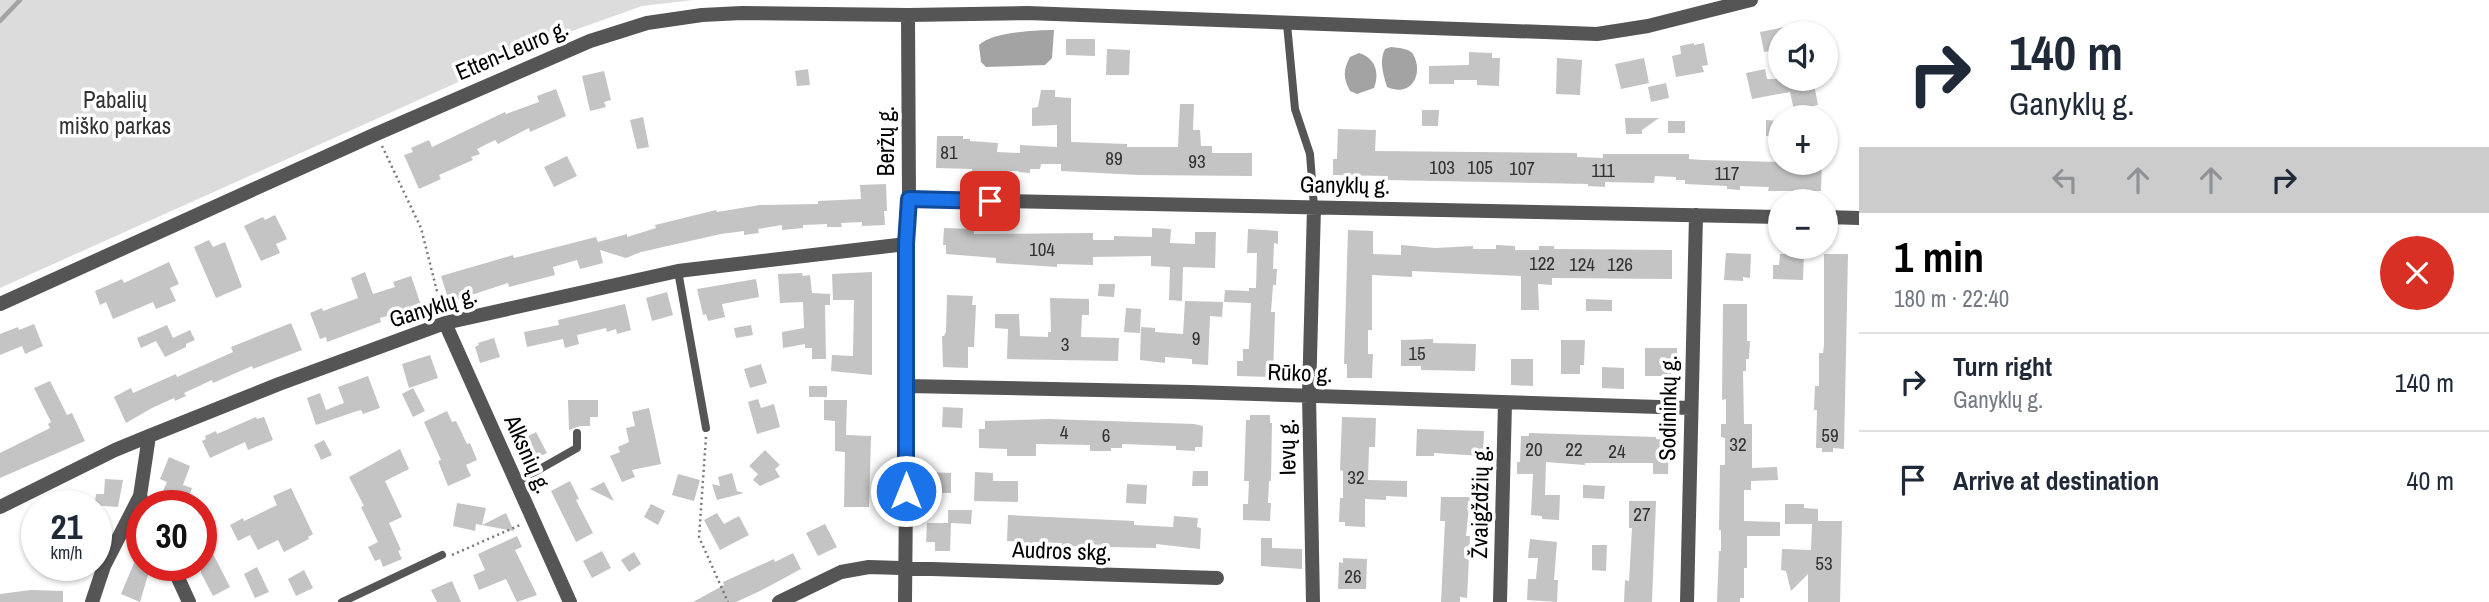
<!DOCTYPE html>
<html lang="en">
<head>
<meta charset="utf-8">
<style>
	:root { --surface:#fff; --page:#f2f2f3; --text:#1f2937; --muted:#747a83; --line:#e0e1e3; --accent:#000 }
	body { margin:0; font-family:"Archivo Narrow",sans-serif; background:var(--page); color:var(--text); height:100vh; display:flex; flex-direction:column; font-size:26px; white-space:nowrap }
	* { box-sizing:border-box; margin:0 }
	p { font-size:23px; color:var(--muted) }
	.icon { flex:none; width:38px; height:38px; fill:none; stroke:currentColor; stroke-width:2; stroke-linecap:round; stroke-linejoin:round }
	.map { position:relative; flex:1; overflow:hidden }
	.details { display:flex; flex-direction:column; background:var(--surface); width:630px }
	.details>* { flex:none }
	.hud { background:#fff; color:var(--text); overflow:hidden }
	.buttons { position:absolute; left:1768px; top:21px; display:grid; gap:14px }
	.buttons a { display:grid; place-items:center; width:70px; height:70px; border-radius:50%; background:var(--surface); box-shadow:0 2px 5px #0004; font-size:35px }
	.speed { position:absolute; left:21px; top:490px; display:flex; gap:14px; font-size:35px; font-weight:700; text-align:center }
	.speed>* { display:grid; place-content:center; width:91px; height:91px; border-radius:50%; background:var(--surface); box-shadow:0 2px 5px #0004; line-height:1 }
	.speed small { font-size:18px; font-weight:400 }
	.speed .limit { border:10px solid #d22; background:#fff; color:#111 }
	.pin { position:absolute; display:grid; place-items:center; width:60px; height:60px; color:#fff; margin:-30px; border-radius:14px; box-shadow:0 4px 10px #0006 }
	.me { position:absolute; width:77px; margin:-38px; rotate:0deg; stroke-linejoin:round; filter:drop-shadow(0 0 5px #0008) }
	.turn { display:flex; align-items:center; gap:24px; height:147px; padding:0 35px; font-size:32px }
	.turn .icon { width:91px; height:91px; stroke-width:2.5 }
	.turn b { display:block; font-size:49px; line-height:60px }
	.lanes { display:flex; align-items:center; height:66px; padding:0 35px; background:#0003; justify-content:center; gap:35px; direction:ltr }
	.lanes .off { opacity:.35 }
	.round { display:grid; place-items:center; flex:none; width:74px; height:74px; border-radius:37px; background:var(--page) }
	.head { display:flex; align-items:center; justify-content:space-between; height:119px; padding:0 35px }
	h1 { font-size:42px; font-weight:800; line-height:52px; color:var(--accent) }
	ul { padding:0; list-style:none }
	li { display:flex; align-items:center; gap:21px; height:98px; padding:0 35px; border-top:2px solid var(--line) }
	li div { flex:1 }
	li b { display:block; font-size:26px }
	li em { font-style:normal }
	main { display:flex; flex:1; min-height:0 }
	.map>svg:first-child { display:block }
</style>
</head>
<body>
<main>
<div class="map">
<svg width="1859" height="602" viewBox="0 0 1859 602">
	<rect width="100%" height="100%" fill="#fff"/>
	<path fill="#dcdcdc" d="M0,0h693l-51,6 -70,25 -572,257z"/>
	<path fill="#a3a3a3" d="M1049,30h5l-2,28 -7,7 -59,2 -5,-5 -2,-17c13,-13 51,-14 70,-15z
		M1391,47c7,1 18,1 22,7 11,19 -1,44 -26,33 -4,-13 -8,-26 -2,-38z
		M1359,53c16,5 21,19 15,35l-17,6 -7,-3c-7,-13 -7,-21 0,-34z"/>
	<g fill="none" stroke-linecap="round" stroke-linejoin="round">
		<path stroke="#a3a3a3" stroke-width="4.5" d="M0,21l20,-21"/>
	</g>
	<path fill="#c4c4c4" d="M1809,22l3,11h-32v16l-16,3 -4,-20z
		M1066,39h29v17l-29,-1z
		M1694,43v2l10,-2 4,22 -6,1 2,6 -28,5 -4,-21 9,-2 -1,-8z
		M1107,49l23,1 -1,25h-23z
		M1469,52l23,1v5h8l-1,28 -22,-1v-5h-23v4h-25v-18l40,-1z
		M1557,58l25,2 -2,35 -24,-1z
		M1644,58l5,25 -28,6 -6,-25z
		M808,69l2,16 -13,1 -2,-15z
		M1765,69l2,10h46l5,26 -24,5 -4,-18 -38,7 -6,-26z
		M604,71l7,29 -7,2 2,5 -16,4 -8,-35z
		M1666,83l3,15 -18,4 -3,-15z
		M556,89l10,27 -36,16 -1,-4 -31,16 -3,-4 -18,9 3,5 -9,3 2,3 -34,15 2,4 -22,10 -15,-34 9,-3 -2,-4 18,-8 3,7 73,-35 1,2 33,-12 -2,-6z
		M1041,90h14v7l16,1v44l56,2v3h51l2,-43h14l-1,26h7l1,16h11v7h40v23l-113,-1 -78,-4v-7h-20l-1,5h-10v4l-12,-1 1,-1h-47v-2l-36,-1 1,-32h26v3h7v2l28,2 -1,9 23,1v-8l37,2v-22l-25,1v-18l6,-1z
		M1422,110h17l-1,16h-16z
		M643,117l6,30 -12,2 -7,-29z
		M1625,118h34l-17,12v4h-16z
		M1766,120l14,1v15h-14z
		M1668,121h17v12h-17z
		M1338,129l38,1 -1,21 202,2v4l26,1v-4h86v5l14,1 119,3 -1,28h-53l1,-4 -29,-1v4l-13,-1v-3l-42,-2v-4h-9v-3l-21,-1 -1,7 -49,-1v5l-17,-1v-2l-201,-4 1,-4 -55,-1v-16h4z
		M567,156l10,20 -23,11 -10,-20z
		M886,184l1,27h-3l1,14 -23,1v-4l-21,1 1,4h-15v-3l-24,1v3l-21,2v-5l-24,4 1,4 -15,2v-4l-23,3 -80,18 -15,6 -26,-8 3,13 -23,6 -3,-9 -24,7 2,8 -46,12 -1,-4 -52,17 -2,-7 -7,2 -6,-19 72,-21 1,3 82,-21 2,5 29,-8v3l29,-9 -1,-3 61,-15 1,2 43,-7 58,-1v-3l43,-2 -1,-14z
		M275,215l12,24 -11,5 4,9 -19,8 -17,-35 19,-9 2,3z
		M944,228l30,1v5l119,-1v7h21v-4l38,1v-9l19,1 -1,14 25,1v-12h21l-1,36 -32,-1 -1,34 -13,-1 1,-33 -19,-1v-10l-58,1v8l-36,-1v3l-61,-4v-5l-50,-4v-9h-3z
		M1248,229l30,2v13l-4,-1 -1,26h4l-1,16h-3l-2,27h4l-2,65 -36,-1v-15h6v-12h6l2,-46 -27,-1 1,-12 24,1v-3h7l1,-35h-10z
		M1348,230l25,1v23l28,1v-10l34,3 38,-2v3h23v-4l19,1v4h24v-4h15v3l118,1v29l-120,-1v7l-14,-1 1,26h-18v-34l-109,-5v6l-40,-2v55h-4v24h5l-1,24h-25v-14h-3z
		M209,240l4,7 12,-5 17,45 -26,11 -22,-51z
		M1726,253l25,1 -1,24 -7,-1v4l-19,-1z
		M1780,254h24l-1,26 -30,-1v-14h6z
		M1824,254h24l-4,195 -11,-1v4h-11v-4h-6l1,-38h-3l1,-24h4v-33h4l1,-8z
		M169,262l10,22 -9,4 6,13 -20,8 -3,-7 -40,17 -7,-17 -6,3 -5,-14 27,-12 2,4z
		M365,272l8,22 22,-7 -2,-5 18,-6 10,29 -6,2 1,4 -11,4 -1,-4 -24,7 1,4 -54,20 -1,-5 -6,2 -10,-26 12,-5 1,3 35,-13 -7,-20z
		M872,272v103l-41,-4 1,-16 21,1 1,-56h-21l-1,-26z
		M802,273l1,3 7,-1 2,18 18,1v11h-5l1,54h-14v-11h-7v-4l-22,4 -1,-16 22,-4 -1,-26 -23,1 -2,-29z
		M756,279l3,18 -37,7 3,13 -17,4 -2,-7 -3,1 -6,-26z
		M1099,284h16l-1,13 -16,-1z
		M667,292l6,23 -21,6 -6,-23z
		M947,295l26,1 -1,9h4l-2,42h-6v21l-25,-1 -1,-31h2l2,-4z
		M1050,298l39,1v16h-7l-1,22 38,1 -1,23 -111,-2 1,-30 -13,-1v-14h24l1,22 28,1v-5h3z
		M1586,299l26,1v11h-26z
		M1185,301l38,1 -1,15 -12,-1 -2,49 -16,-1v-5l-27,-2v6l-25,-3 1,-33 14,1v4l28,2z
		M625,304l6,26 -14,4 -1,-5 -9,3 -1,-4 -29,7 2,9 -14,4 -2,-9 -36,8 -3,-15 35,-7 -1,-5z
		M1723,304h24v37h3l-1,18h-3v12h-3l1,53h8v44l25,-1 1,13 -27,1v9h-7v31l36,1v14h-33v32h-3v30h-4v4h-23l2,-51h2v-21h-2l1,-65h5v-27l-4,-1v-13h5v-25l-4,1z
		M1126,308l15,1 -1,24 -16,-1z
		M291,323l11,27 -49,19 -1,-3 -39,17 -1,-3 -28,13 2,3 -11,5 -1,-3 -22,10 -26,15 -12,-26 17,-9 2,5 43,-19 1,3 56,-25 -2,-5z
		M34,324l9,22 -18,8 -3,-8 -22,9v-21l18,-7 1,3z
		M167,325l6,13 17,-8 5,10 -9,4v3l-21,10 -9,-16 -15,7 -4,-10z
		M751,325l2,10 -17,3 -2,-10z
		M494,338l6,19 -20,6 -5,-16 4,-2 -1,-2z
		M1433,339v4l43,1 -1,27 -54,-1v-4h-20v-26z
		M1561,340h24l-1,25h-4v9h-19z
		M1645,348h32v18h-6v10h-26z
		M430,355l8,23 -29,10 -7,-24z
		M1511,359h22v27l-22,-1z
		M761,364l6,19 -17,5 -6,-19z
		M1602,367l22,1v21l-22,-1z
		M368,376l12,32 -17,6 -2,-4 -7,2 -38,13 -9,-27 13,-5 6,17 18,-7 -6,-16z
		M50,381l17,34 5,-2 13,28 -85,37v-25l50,-25 -2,-4 3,-2 -17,-34z
		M809,386h18v11h-18z
		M413,388l12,23 -12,6 -11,-23z
		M758,399l3,9 13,-4 6,23 -23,7 -9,-32z
		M568,400h30v17h-8v9h-10l-11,4z
		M824,400h23l-1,35 25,1 -2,71h-25l1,-55 -10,-1v-30l-11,-1z
		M943,407l20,1 -1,20 -20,-1z
		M649,408l12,56 -29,6 3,7 -13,5 -12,-26 10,-4 -2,-5 11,-5 -3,-14 9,-2 -3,-14z
		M447,411l5,11 4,-1 11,23 3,-1 7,17 -11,5 5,11 -23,10 -10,-25 3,-1 -17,-38z
		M1250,415h20v8h2l-1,58h-2l-1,22h3l-1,18 -27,-1v-16h5l1,-23h-5l2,-61h4z
		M256,417l1,2 7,-2 9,23 -25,10 -3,-8 -35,16 -8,-17 4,-2 -1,-3 11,-5 1,3z
		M1342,417l34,1 -1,29h-6l-1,33 39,1v16l-21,-1v4l-21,-1v28l-20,-1v-4h-6l1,-24h3v-27l-3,-1z
		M1050,419l144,5 9,2 -1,21h-7v4l-19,-1v-4l-54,-2v4h-11v3h-21v-6l-54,-1v12h-29v-7l-28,-1v-19h6v-8z
		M1417,429l67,2 -1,25 -49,-3v3h-18z
		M536,432l11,21 -15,7 -2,-4 -6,3 -9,-16z
		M1529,433l127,4v2l13,1 -1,34h-15v-11h-68v2l-39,-3 -1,33h15l-1,25 -17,-1v-3l-11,-1 2,-41h-16v-12h3l1,-26h8z
		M324,440l8,15 -11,5 -7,-15z
		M400,449l9,20 -24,12 17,36 -13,6 12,27 -3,1 4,8 -19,8 -3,-8 -5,2 -7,-14 10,-5 -17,-35 3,-1 -15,-29z
		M765,450l15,15 -5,4 5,8 -20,9 -7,-6 5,-6 -9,-8z
		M169,457l21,9 -7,19 9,3 -7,18h-11l1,-3 -5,-2 3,-6 -10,-4 4,-9 -7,-3z
		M1193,471h15v15h-16z
		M928,472l23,1v20h-23z
		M975,472l18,1v8h25v21l-44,-1z
		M732,473l5,18 7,2 -27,7 -5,-16 8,2 -2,-9z
		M678,474l22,6 -6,21 -22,-6z
		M105,479l18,1 -5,27 -29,-2 6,-3 1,-8h8z
		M570,481l9,18 -3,1 17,33 -17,9 -25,-51z
		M604,482l10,19 -24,-12z
		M1127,484l20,1 -1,19 -20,-1z
		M1583,485l22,1 -1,13 -21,-1z
		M291,488l22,46 -5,3 1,2 -25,13 -6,-12 -20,10 -8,-15 -12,6 -8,-16 13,-7 1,3 33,-16 -4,-9z
		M1441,497h29l-4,39h4l-3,62 -7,-1v5h-19l4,-81h-5z
		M1629,501h27l-4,101h-28l1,-22 4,1 3,-53h-3z
		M457,503l29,5 -4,17 24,-12 8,18 -38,-7 -1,7 -22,-5z
		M651,504l14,7 -7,14 -14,-8z
		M1785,504h19v4l14,1v12h24l-2,81h-32v-28l-17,17 -5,-20 -5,-1 1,-21 29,1 1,-26h-27z
		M948,510h24l-1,14 -20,-1 -1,28h-15v-9h-9l1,-19h21z
		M717,513l7,11 15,-8 10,19 -29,15 -16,-30z
		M1008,515l126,6v4l39,2 1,-11 24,2 -1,9 4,1 -1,21 -44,-5v4l-94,-2v-3l-29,-1v4l-13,-1v-3l-13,-1z
		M201,521l12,25 -3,2 20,39 -17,9 -12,-23z
		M825,524l12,23 -19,9 -12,-23z
		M517,536l5,11 -7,3 22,45 -20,7 -11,-23 -27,11 -6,-15 12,-5 -7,-16z
		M1261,538h11v10l30,1v20l-41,-3z
		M1530,539l27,3 -3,38h4l-1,22 -30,-2 1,-21h8l2,-21h-10z
		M142,544v21h9l-11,37 -19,-8z
		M1592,545h15l-1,26 -14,-1z
		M602,551l9,17 -19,10 -9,-17z
		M634,552l7,12 -12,8 -8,-12z
		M793,553l8,16 -41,22 -24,11h-43l31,-17 -1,-3 51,-23 1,3z
		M1343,558l24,1 -1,30h-28l1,-27 4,1z
		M257,567l12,25 -14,6 -11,-24z
		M304,570l9,18 -17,8 -8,-17z
		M452,581l9,21h-24l-6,-12z
		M31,590l32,1v11h-63v-8z"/>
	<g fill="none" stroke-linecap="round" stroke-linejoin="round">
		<path stroke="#777" stroke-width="2.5" stroke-dasharray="2 3.5" stroke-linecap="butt" d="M382,146l39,82 21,83
			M706,437l-7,100 29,65
			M452,555l68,-30"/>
		<path stroke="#555" stroke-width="8" d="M1287,24l8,85 15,45 4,53
			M678,271l28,157
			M517,482l60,-34v-15
			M342,602l100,-47"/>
		<path stroke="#555" stroke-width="14" d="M909,199l871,18
			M1825,217l34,1
			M0,304l376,-170 214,-93 57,-18 55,-8 40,-2 166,2 119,-2 570,21 51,-8 103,-26
			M445,323l125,279
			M907,386l284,6 500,16
			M143,503l-3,-7 9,-60
			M0,507l115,-57 34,-14 130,-52 166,-61 233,-52 228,-27
			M172,565l17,37
			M92,602l12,-36 36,-70
			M779,602l62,-30 28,-5 348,11
			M905,602l2,-216 -1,-142 3,-45 -1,-184
			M1313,602l-4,-206 5,-189
			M1500,602l5,-199
			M1687,602l9,-387"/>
	</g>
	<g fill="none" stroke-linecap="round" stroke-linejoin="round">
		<g stroke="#114b97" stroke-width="18">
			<path id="route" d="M906,491v-247l3,-45 81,2"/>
		</g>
		<use href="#route" stroke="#1a73e8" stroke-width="12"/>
	</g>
	<g text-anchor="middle" stroke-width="7" stroke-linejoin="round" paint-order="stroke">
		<g font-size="19" fill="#313131">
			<text x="949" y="159">81</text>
			<text x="1114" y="165">89</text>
			<text x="1197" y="168">93</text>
			<text x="1442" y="174">103</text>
			<text x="1480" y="174">105</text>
			<text x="1522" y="175">107</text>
			<text x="1603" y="177">111</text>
			<text x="1727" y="180">117</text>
			<text x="1042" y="256">104</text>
			<text x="1542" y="270">122</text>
			<text x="1582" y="271">124</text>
			<text x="1620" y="271">126</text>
			<text x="1196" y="345">9</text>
			<text x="1065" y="351">3</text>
			<text x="1417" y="360">15</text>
			<text x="1064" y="439">4</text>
			<text x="1106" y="442">6</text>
			<text x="1830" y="442">59</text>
			<text x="1738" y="451">32</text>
			<text x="1534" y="456">20</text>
			<text x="1574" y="456">22</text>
			<text x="1617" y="458">24</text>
			<text x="1356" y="484">32</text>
			<text x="1642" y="521">27</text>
			<text x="1824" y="570">53</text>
			<text x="1353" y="583">26</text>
		</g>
		<g font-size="23" fill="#000" stroke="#fff">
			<text transform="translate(512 50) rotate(-23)" y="8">Etten-Leuro g.</text>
			<text transform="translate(886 141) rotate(-90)" y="8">Beržų g.</text>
			<text transform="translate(1345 185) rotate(1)" y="8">Ganyklų g.</text>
			<text transform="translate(433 307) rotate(-17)" y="8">Ganyklų g.</text>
			<text transform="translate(1300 373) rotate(2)" y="8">Rūko g.</text>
			<text transform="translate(1668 408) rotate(-89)" y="8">Sodininkų g.</text>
			<text transform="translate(1287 447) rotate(-91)" y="8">Ievų g.</text>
			<text transform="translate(528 454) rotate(66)" y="8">Alksnių g.</text>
			<text transform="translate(1480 502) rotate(-89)" y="8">Žvaigždžių g.</text>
			<text transform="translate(1062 551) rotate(2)" y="8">Audros skg.</text>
		</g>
		<g font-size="23" fill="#333" stroke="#fff">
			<text x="115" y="108">Pabalių<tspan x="115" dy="26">miško parkas</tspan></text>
		</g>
	</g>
</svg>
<div class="buttons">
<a><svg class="icon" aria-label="sound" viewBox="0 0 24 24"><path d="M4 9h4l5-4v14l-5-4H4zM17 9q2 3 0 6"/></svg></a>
<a>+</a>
<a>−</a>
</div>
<div class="speed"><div>21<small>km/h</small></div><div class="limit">30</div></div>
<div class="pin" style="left:990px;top:201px;background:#d93025"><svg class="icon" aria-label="arrive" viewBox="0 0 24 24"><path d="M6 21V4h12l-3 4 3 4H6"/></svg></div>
<svg class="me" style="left:906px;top:491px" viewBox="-20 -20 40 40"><circle r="17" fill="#1a73e8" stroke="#fff" stroke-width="3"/><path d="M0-11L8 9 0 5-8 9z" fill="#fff"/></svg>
</div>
<section class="details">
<div class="hud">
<div class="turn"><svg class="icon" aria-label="right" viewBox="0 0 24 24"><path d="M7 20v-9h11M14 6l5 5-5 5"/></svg><div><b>140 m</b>Ganyklų g.</div></div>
<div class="lanes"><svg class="icon off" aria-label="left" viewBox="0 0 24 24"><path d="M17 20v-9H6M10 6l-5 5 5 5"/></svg><svg class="icon off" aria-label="ahead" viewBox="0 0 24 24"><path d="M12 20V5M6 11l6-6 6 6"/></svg><svg class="icon off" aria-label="ahead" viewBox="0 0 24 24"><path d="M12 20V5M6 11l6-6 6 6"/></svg><svg class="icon" aria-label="right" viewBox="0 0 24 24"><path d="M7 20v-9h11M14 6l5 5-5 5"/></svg></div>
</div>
<div class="head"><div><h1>1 min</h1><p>180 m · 22:40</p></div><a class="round" style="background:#d93025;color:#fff"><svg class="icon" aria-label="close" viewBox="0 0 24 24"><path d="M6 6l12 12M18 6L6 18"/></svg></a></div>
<ul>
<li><svg class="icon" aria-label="right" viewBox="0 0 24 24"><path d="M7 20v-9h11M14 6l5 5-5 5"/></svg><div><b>Turn right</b><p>Ganyklų g.</p></div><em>140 m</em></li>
<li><svg class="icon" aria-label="arrive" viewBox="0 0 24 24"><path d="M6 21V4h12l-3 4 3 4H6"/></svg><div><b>Arrive at destination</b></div><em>40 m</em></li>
</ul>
</section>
</main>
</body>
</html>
